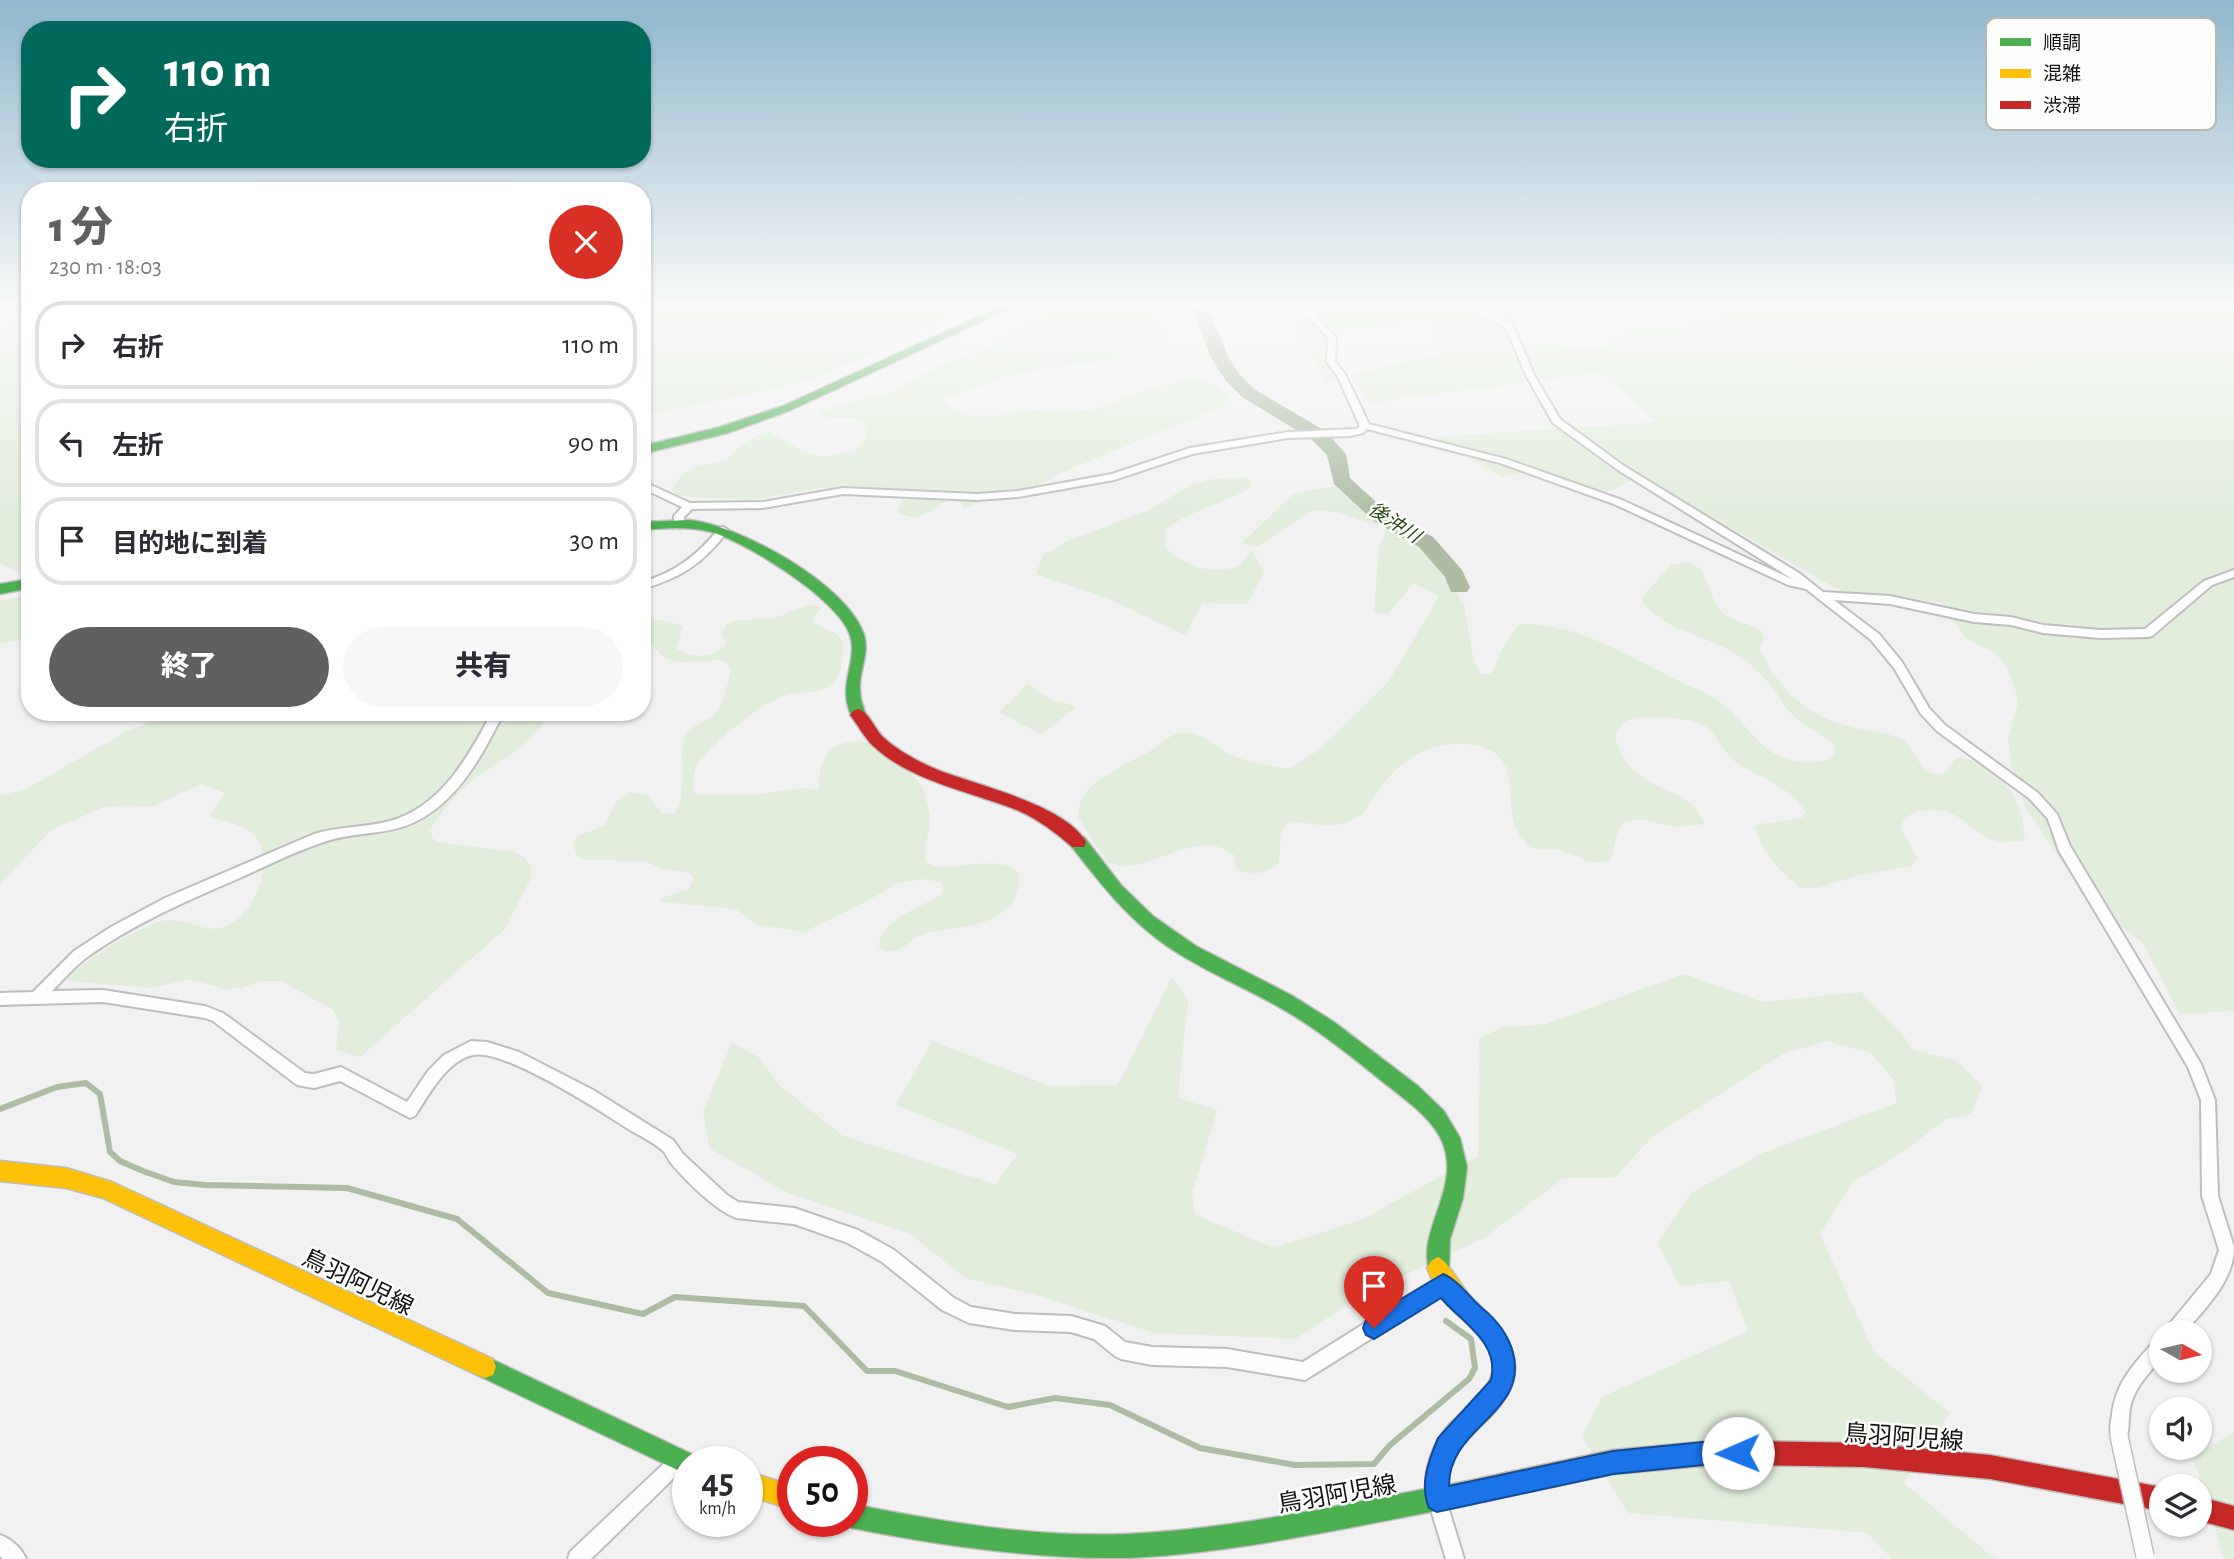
<!DOCTYPE html>
<html lang="ja">
<head>
<meta charset="utf-8">
<style>
	:root { --surface:#fff; --page:#f7f7f7; --text:#2b2b33; --muted:#7c7c81; --line:#e1e1e2; --accent:#5f605f }
	body { margin:0; font-family:"Alegreya Sans","Noto Sans JP",sans-serif; background:var(--page); color:var(--text); height:100vh; display:flex; flex-direction:column; font-size:26px; white-space:nowrap }
	* { box-sizing:border-box; margin:0 }
	p { font-size:23px; color:var(--muted) }
	.icon { flex:none; width:38px; height:38px; fill:none; stroke:currentColor; stroke-width:2; stroke-linecap:round; stroke-linejoin:round }
	.map { position:relative; flex:1; overflow:hidden }
	.details { position:absolute; left:21px; top:182px; width:630px; height:539px; display:flex; flex-direction:column; background:var(--surface); border-radius:28px; box-shadow:0 2px 5px #0004 }
	.details>* { flex:none }
	.top-card { position:absolute; left:21px; top:21px; width:630px; height:147px; border-radius:28px; box-shadow:0 2px 5px #0004; background:#00695c; color:#fff; overflow:hidden }
	.needle { width:46px; rotate:98deg }
	.buttons { position:absolute; left:2149px; top:1320px; display:grid; gap:14px }
	.buttons a { display:grid; place-items:center; width:63px; height:63px; border-radius:50%; background:var(--surface); box-shadow:0 2px 5px #0004; font-size:35px }
	.speed { position:absolute; left:672px; top:1446px; display:flex; gap:14px; font-size:35px; font-weight:700; text-align:center }
	.speed>* { display:grid; place-content:center; width:91px; height:91px; border-radius:50%; background:var(--surface); box-shadow:0 2px 5px #0004; line-height:1 }
	.speed small { font-size:18px; font-weight:400 }
	.speed .limit { border:10px solid #d22; background:#fff; color:#111 }
	.pin { position:absolute; display:grid; place-items:center; width:60px; height:60px; color:#fff; margin:-72px -30px; border-radius:50% 50% 50% 0; rotate:-45deg; box-shadow:0 0 7px #0007 }
	.pin .icon { rotate:45deg }
	.me { position:absolute; width:77px; margin:-38px; rotate:269deg; stroke-linejoin:round; filter:drop-shadow(0 0 5px #0008) }
	.turn { display:flex; align-items:center; gap:24px; height:147px; padding:0 28px; font-size:32px }
	.turn .icon { width:91px; height:91px; stroke-width:2.5 }
	.turn b { display:block; font-size:49px; line-height:60px }
	.round { display:grid; place-items:center; flex:none; width:74px; height:74px; border-radius:37px; background:var(--page) }
	.headline { display:flex; align-items:center; justify-content:space-between; height:119px; padding:0 28px }
	h1 { font-size:42px; font-weight:800; line-height:52px; color:var(--accent) }
	.primary-button { display:flex; gap:14px; margin-top:auto; padding:14px 28px }
	.primary-button a { flex:1; height:80px; border-radius:42px; background:var(--accent); color:#fff; font-size:28px; font-weight:800; line-height:80px; text-align:center }
	.primary-button a+a { background:var(--page); color:var(--text) }
	ul { padding:0; list-style:none }
	li { display:flex; align-items:center; gap:21px; height:88px; margin:0 14px 10px; padding:0 14px; border:4px solid var(--line); border-radius:28px }
	li div { flex:1 }
	li b { display:block; font-size:26px }
	li em { font-style:normal }
	.map>svg:first-child { display:block }
</style>
</head>
<body>
<div class="map">
<svg width="2234" height="1559" viewBox="0 0 2234 1559">
	<rect width="100%" height="100%" fill="#f0f1f0"/>
	<path fill="#e2eddc" d="M642,307h327l-87,43 -78,32 -162,34z
		M1061,307h90l2,7 15,16 -5,10 -42,18 -104,15 -71,24 -2,6c8,6 19,11 29,13 18,3 35,-3 53,-5 23,-2 46,3 69,-2 31,-8 113,-54 133,-11l-5,8 -170,70c-18,17 -42,14 -64,22 -10,4 -16,10 -26,10l-3,-9c-27,-2 -32,30 -63,13l6,-13 -3,-7 -69,-5 -82,13 -74,-4 -3,-8c19,-24 26,-22 55,-28 10,-15 24,-22 41,-29l33,19 20,7 36,-7 8,-12v-17l-12,-3 -29,-1 -3,-3 3,-3 34,-11 29,-4 24,-16 50,-24 18,-4 24,-11 31,-23z
		M1337,307h148l28,5 3,33 88,3 24,-18 49,-1 64,-22h493v704l-54,3 -38,-72 -53,-40 -63,-94 -14,-40 -4,-29 10,-36 -4,-18 -8,-19 -11,-13 -29,-15 -26,-36 -89,-5 -211,-121 -34,16 -66,-22 -39,7 -66,-40 221,-15 -56,-50 -231,31 -19,-28 93,-22 -13,-33 -100,11 -6,25 18,24 -16,2 -25,-47 -4,-25z
		M30,316v259l-6,1 -24,-13v-236z
		M1233,478h14l5,5 -6,8 -62,26 -18,12 -1,18c17,17 48,30 72,19 5,-3 11,-11 15,-16l12,23 -17,31 -45,-1 -17,32 -83,-39 -66,-22 7,-19 25,-14 79,-30 44,-26 21,-6z
		M1339,485l29,28 54,32 15,19 27,40 10,57 6,13h11c9,-19 14,-36 30,-50 56,-1 107,32 156,56 12,7 28,11 39,19 43,31 44,71 111,61l8,-7 1,-6c-13,-15 -33,-20 -46,-35 -6,-6 -10,-15 -16,-22 -15,-21 -34,-36 -57,-46 -20,-9 -70,-23 -75,-47l29,-32c43,-10 31,26 50,46 10,11 28,12 40,19l3,10 -4,9c19,43 50,69 96,79 15,3 32,4 47,12 13,7 16,38 38,34 7,-2 11,-10 14,-16 15,-1 24,5 36,14 26,19 31,36 34,68 -8,1 -19,4 -28,1 -30,-7 -34,-37 -75,-30 -11,2 -17,6 -22,16l17,30 -5,9 -56,10 -39,12h-17c-20,-18 -38,-33 -45,-61l5,-3 41,-6 5,-5c-13,-25 -43,-34 -65,-47 -17,-11 -25,-33 -36,-40 -15,-8 -67,-14 -80,-4 -4,3 -7,9 -10,13 14,62 73,45 90,89l-30,3 -36,-8 -14,3 -7,9 -8,30c-21,5 -31,-5 -50,-11 -9,-2 -24,1 -32,-4 -3,-2 -6,-8 -9,-12 -18,-32 4,-67 -31,-85 -9,-5 -22,-5 -32,-5 -35,0 -63,23 -81,52 -7,9 -9,17 -21,23 -29,14 -40,1 -67,4l-6,8 -2,32c-12,10 -32,16 -44,3v-10c-31,-28 -73,7 -107,10 -7,1 -14,-2 -21,-4l-29,-45c-1,-36 48,-51 72,-66 14,-8 21,-20 38,-18 17,1 28,15 43,22 18,8 39,10 58,14l30,-19 70,-69 50,-84 -25,-14 -26,31 -14,-1 5,-64 8,-21 -50,-16 -25,-2 -53,36 -18,-2 52,-50z
		M30,595v43l-30,6v-43z
		M808,605l14,2 -9,12 1,4 23,11 7,10c-2,11 -1,28 -9,37 -12,14 -30,10 -46,13 -23,5 -84,53 -93,74 -3,7 -3,15 -3,22l4,4c25,2 52,2 77,-2 16,-2 27,-6 44,-2 2,-24 5,-46 34,-48 8,0 14,-1 22,2l11,13 27,16 11,15 7,27v12l-6,23 3,13c5,2 10,4 16,4 15,1 80,-15 76,15 -5,46 -60,44 -92,51 -18,5 -29,27 -48,15 -1,-29 46,-41 64,-55l-1,-10 -15,-4 -31,4 -25,16 -67,33 -47,-7 -21,-16 -74,-7 -2,-4 28,-8 6,-12 -5,-5 -28,-4 -16,-8 -61,-1 -6,-3 -5,-12 4,-9 27,-10 12,-24 13,-10 19,3 13,18 14,1c12,-18 3,-52 9,-74 5,-16 23,-17 32,-28 9,-10 11,-29 15,-41l-5,-10c-19,-3 -42,6 -60,-3 -10,-6 -14,-17 -24,-23v-15l12,-1 27,6 2,2 -7,22c15,9 33,9 47,-1l3,-6 -5,-7 6,-11 7,-3 41,-3z
		M1028,684l22,15 27,8 -36,27 -42,-22z
		M177,712h371c-12,34 -54,51 -80,72 -15,13 -28,30 -38,46l3,9 5,3 76,10 11,6 7,10 -2,12 -25,49 -145,128 -24,-7 3,-29 -6,-11 -51,-29h-21l-19,7 -17,1 -36,-10 -37,9 -82,-7 -3,-4c19,-16 79,-57 102,-57 20,-1 38,15 58,6 29,-13 50,-67 26,-92 -9,-9 -32,-14 -44,-18l16,-23 -24,-9 -47,22 -50,1 -53,23 -51,54v-88l28,-8 99,-57z
		M1684,974l79,28 98,-10 38,38 14,20 42,10 27,26 -11,28 -25,5 -43,33 -50,30 -33,52 54,118 76,61 -46,70 91,76h-103l-25,-26 -239,-20 -46,-77 20,-39 146,-66 -19,-50 -49,5 -23,-43 34,-50 72,-40 134,-50 -4,-24 -22,-26 -45,-12 -43,13 -131,83 -38,41h-51l-77,59 -122,57 -69,45 -140,-6 -122,-39 -68,-16 -56,-45 -123,-41 -77,-44 -6,-36 29,-70 28,16 19,27 64,51 152,48 23,-30 -122,-49 36,-64 118,45 68,-1 54,-108 16,23 -10,98 39,12 -24,81 1,23 80,34 87,-28 117,-64 1,-117 22,-11 45,-4z
		M2234,1432v127h-10l-31,-102z"/>
	<g fill="none" stroke-linecap="round" stroke-linejoin="round">
		<path stroke="#adbca3" stroke-width="6" d="M0,1109l57,-22 29,-4 14,11 10,58 10,9 23,10 31,11 31,3 142,3 110,31 91,74 95,21 32,-17 129,9 63,65h28l113,36 47,-9 55,7 90,43 95,17 79,-1 16,-19 79,-66 6,-11 -4,-29 -25,-18"/>
		<path fill="#adbca3" fill-rule="evenodd" d="M1192,307h16l21,51 10,16 15,15 71,42 21,23 4,24 38,35 45,24 29,33 8,17 -3,5h-16l-6,-15 -26,-30 -45,-26 -40,-37 -7,-29 -16,-16 -69,-42 -16,-16 -15,-23z"/>
		<g stroke="#bdbebd" stroke-width="4">
			<path id="street" d="M1300,307h9l27,31 -1,24 10,12 24,50 137,35 116,41 172,80 -176,-110 -65,-47 -27,-48 -20,-47 -14,-8 -30,-13h12l24,9 15,9 21,50 26,44 64,47 175,107 24,19 67,4 84,18 37,3 32,8 57,5 45,-1 59,-48 30,-11v7l-22,8 -60,51 -4,1 -48,1 -57,-5 -32,-8 -37,-3 -84,-18 -56,-4 45,34 23,28 27,46 16,17 93,68 19,21 13,32 131,218 14,36 3,96 16,51c0,34 -28,60 -49,85h-19l2,-6 43,-52 8,-24 -17,-54 -1,-96 -13,-33 -129,-216 -11,-32 -18,-20 -93,-68 -16,-17 -27,-46 -23,-28 -65,-51 -18,-4 -174,-81 -114,-41 -133,-34 -4,4 -13,3 -62,2 -96,16 -78,26 -96,17 -41,3 -134,-6 -80,14 -71,1 -8,8 -1,10 -4,1 -5,-3v-9l8,-9 -40,-19v-7l48,22 73,-1 80,-14 134,6 41,-3 94,-17 78,-26 98,-16 69,-3 3,-3 -23,-51 -10,-13 1,-24z
				M723,527l5,3 -1,2c-25,32 -46,46 -85,57v-7c34,-10 56,-27 77,-54z
				M492,712h12c-18,36 -38,75 -71,99 -39,29 -73,17 -112,32 -27,9 -53,22 -79,34 -53,23 -108,46 -156,81 -12,9 -23,22 -34,33l51,-1 102,16 18,7 82,60 9,1 27,-7 66,35 21,-31 16,-16 27,-14 16,1 32,10 74,38 80,50 10,14 44,41 11,7 56,6 64,22 36,20 60,48 17,9 44,7 56,2 34,10 20,16 27,5 75,2 76,13 134,-84 6,-2 6,2 2,6 -2,6 -144,90 -78,-13 -75,-2 -31,-6 -6,-3 -21,-17 -23,-7 -56,-2 -46,-7 -27,-13 -60,-48 -34,-19 -54,-19 -58,-6c-22,-9 -49,-36 -65,-55 -3,-4 -5,-10 -9,-13 -9,-8 -22,-14 -32,-20 -28,-18 -126,-82 -157,-75 -26,5 -45,41 -58,61l-5,2 -70,-37 -26,7 -17,-3 -84,-64 -8,-3 -102,-16 -103,3v-12l33,-1 41,-41 37,-24 54,-29 149,-64c25,-8 51,-6 76,-13 51,-14 79,-65 102,-109z
				M2161,1339v20c-13,15 -27,29 -31,49 -2,11 0,23 -5,34l-6,3 -6,-3c-4,-8 -3,-17 -1,-27 3,-31 22,-52 43,-74z
				M679,1452l6,3 3,6 -3,6 -94,92h-23l2,-7 103,-97z
				M1437,1491l6,3 3,6 18,59h-18l-18,-59 3,-6z
				M0,1535c11,4 22,13 26,24h-23l-3,-3z"/>
		</g>
		<g stroke="#bdbebd" stroke-width="3">
			<path id="fast" d="M999,307h14l-222,103 -63,23 -86,21v-8l78,-19 63,-21z
				M689,520c51,5 159,65 175,115 5,16 -3,33 -4,48 -1,12 2,21 6,32l-3,4h-10c-18,-34 6,-56 -3,-84 -11,-35 -103,-93 -139,-103 -22,-6 -46,-4 -69,-2v-8z
				M30,579v9l-30,6v-10z
				M1078,835l6,2 37,48 32,31 43,30 95,49 43,27 84,64 26,25 16,27 7,29 -4,31 -13,41 -1,29 -4,7 -7,4 -7,-4c-18,-42 32,-85 11,-134 -11,-24 -35,-40 -55,-56 -35,-28 -69,-56 -108,-78 -37,-21 -77,-37 -112,-61 -39,-27 -66,-62 -95,-99l-2,-5 2,-5z
				M485,1356l211,100 2,5h-10v14l-211,-100 -3,-8 3,-8z
				M1463,1482l8,4 4,8 -4,8 -8,4c-111,20 -223,47 -336,52 -92,1 -185,-12 -275,-30l-8,-4 -2,-3h10v-17c90,18 183,34 275,30 113,-5 225,-32 336,-52z"/>
		</g>
		<g stroke="#bdbebd" stroke-width="3">
			<path id="slow" d="M0,1161l66,7 46,14 381,177 3,8 -3,8 -8,3 -8,-3 -374,-177 -37,-10 -66,-7z
				M1438,1257c11,5 23,30 34,41 39,37 64,72 19,118 -12,13 -28,24 -37,40 -9,16 -2,36 -9,52l-8,4 -8,-4c-5,-10 -4,-20 -3,-31 2,-18 9,-36 21,-50 18,-20 50,-37 46,-68 -3,-24 -33,-41 -48,-58 -8,-10 -13,-21 -18,-33l4,-7z
				M1713,1441h37l8,4 4,8 -4,8 -8,4h-37l-100,9 -150,32 -8,-4 -4,-8 4,-8 8,-4 150,-32z
				M747,1471l46,15v24l-46,-15z"/>
		</g>
		<g stroke="#bdbebd" stroke-width="3">
			<path id="jam" d="M858,709c12,4 16,19 25,28 15,14 36,25 55,33 38,15 128,35 148,72l-2,5h-12c-17,-15 -33,-27 -53,-36 -49,-20 -108,-29 -147,-66 -7,-7 -13,-18 -19,-26l-3,-4 3,-4z
				M1750,1441l114,2 126,12 171,32v24l-171,-32 -126,-12 -114,-2 -8,-4 -4,-8 4,-8z
				M2200,1497l34,9v24l-34,-9z"/>
		</g>
		<use href="#street" fill="#fdfdfd" fill-rule="evenodd"/>
		<use href="#fast" fill="#4caf50" fill-rule="evenodd"/>
		<use href="#slow" fill="#ffc107" fill-rule="evenodd"/>
		<use href="#jam" fill="#c62828" fill-rule="evenodd"/>
		<g stroke="#bdbebd" stroke-width="20" stroke-linecap="butt">
			<path id="street-bridge" d="M2119,1436l26,120"/>
		</g>
		<use href="#street-bridge" stroke="#fdfdfd" stroke-width="17"/>
	</g>
	<linearGradient id="sky" x2="0" y2="1"><stop stop-color="#90b7cc"/><stop offset="0.58" stop-color="#f8f9f8"/><stop offset="1" stop-color="#f8f9f8" stop-opacity="0"/></linearGradient>
	<rect width="2234" height="525" fill="url(#sky)"/>
	<path fill="#1a73e8" stroke="#114b97" stroke-width="2" d="M1443,1274c15,6 27,24 40,35 13,10 26,27 30,44 16,60 -65,74 -64,133l164,-35 100,-10 25,1 9,3 3,8 -3,8 -9,4 -25,-1 -100,10 -176,38 -8,-4c-10,-24 0,-48 9,-70l53,-58c9,-38 -29,-57 -50,-82l-67,41 -8,-4 -3,-7 3,-8z"/>
	<g text-anchor="middle" stroke-width="5" stroke-linejoin="round" paint-order="stroke">
		<g font-size="19" font-style="italic" fill="#29460f" stroke="#fdfffc">
			<text transform="translate(1395 522) rotate(33)" y="7">後沖川</text>
		</g>
		<g font-size="24" fill="#111211" stroke="#fdfffc">
			<text transform="translate(358 1282) rotate(26)" y="8">鳥羽阿児線</text>
			<text transform="translate(1904 1437) rotate(4)" y="8">鳥羽阿児線</text>
			<text transform="translate(1337 1494) rotate(-10)" y="8">鳥羽阿児線</text>
		</g>
	</g>
	<rect x="1986" y="18" width="230" height="112" rx="10" fill="#fdfffc" stroke="#b6b8b6" stroke-width="2"/>
	<rect x="2000" y="38" width="31" height="8" fill="#4caf50"/>
	<rect x="2000" y="69" width="31" height="9" fill="#ffc107"/>
	<rect x="2000" y="101" width="31" height="8" fill="#c62828"/>
	<g font-size="19" fill="#111211">
		<text x="2043" y="49">順調</text>
		<text x="2043" y="80">混雑</text>
		<text x="2043" y="112">渋滞</text>
	</g>
</svg>
<div class="buttons">
<a><svg class="needle" viewBox="-14 -14 28 28"><path d="M0-13l5 13h-10z" fill="#e53935"/><path d="M0 13l5-13h-10z" fill="#7c7c81"/></svg></a>
<a><svg class="icon" aria-label="sound" viewBox="0 0 24 24"><path d="M4 9h4l5-4v14l-5-4H4zM17 9q2 3 0 6"/></svg></a>
<a><svg class="icon" aria-label="layers" viewBox="0 0 24 24"><path d="M12 4l9 5-9 5-9-5zM3 14l9 5 9-5"/></svg></a>
</div>
<div class="speed"><div>45<small>km/h</small></div><div class="limit">50</div></div>
<div class="pin" style="left:1374px;top:1328px;background:#d93025"><svg class="icon" aria-label="arrive" viewBox="0 0 24 24"><path d="M6 21V4h12l-3 4 3 4H6"/></svg></div>
<svg class="me" style="left:1738px;top:1453px" viewBox="-20 -20 40 40"><circle r="19" fill="#fff"/><path d="M0-13L10 11 0 6-10 11z" fill="#1a73e8"/></svg>
<div class="top-card">
<div class="turn"><svg class="icon" aria-label="right" viewBox="0 0 24 24"><path d="M7 20v-9h11M14 6l5 5-5 5"/></svg><div><b>110 m</b>右折</div></div>
</div>
<section class="details">
<div class="headline"><div><h1>1 分</h1><p>230 m · 18:03</p></div><a class="round" style="background:#d93025;color:#fff"><svg class="icon" aria-label="close" viewBox="0 0 24 24"><path d="M6 6l12 12M18 6L6 18"/></svg></a></div>
<ul>
<li><svg class="icon" aria-label="right" viewBox="0 0 24 24"><path d="M7 20v-9h11M14 6l5 5-5 5"/></svg><div><b>右折</b></div><em>110 m</em></li>
<li><svg class="icon" aria-label="left" viewBox="0 0 24 24"><path d="M17 20v-9H6M10 6l-5 5 5 5"/></svg><div><b>左折</b></div><em>90 m</em></li>
<li><svg class="icon" aria-label="arrive" viewBox="0 0 24 24"><path d="M6 21V4h12l-3 4 3 4H6"/></svg><div><b>目的地に到着</b></div><em>30 m</em></li>
</ul>
<div class="primary-button"><a>終了</a><a>共有</a></div>
</section>
</div>
</body>
</html>
